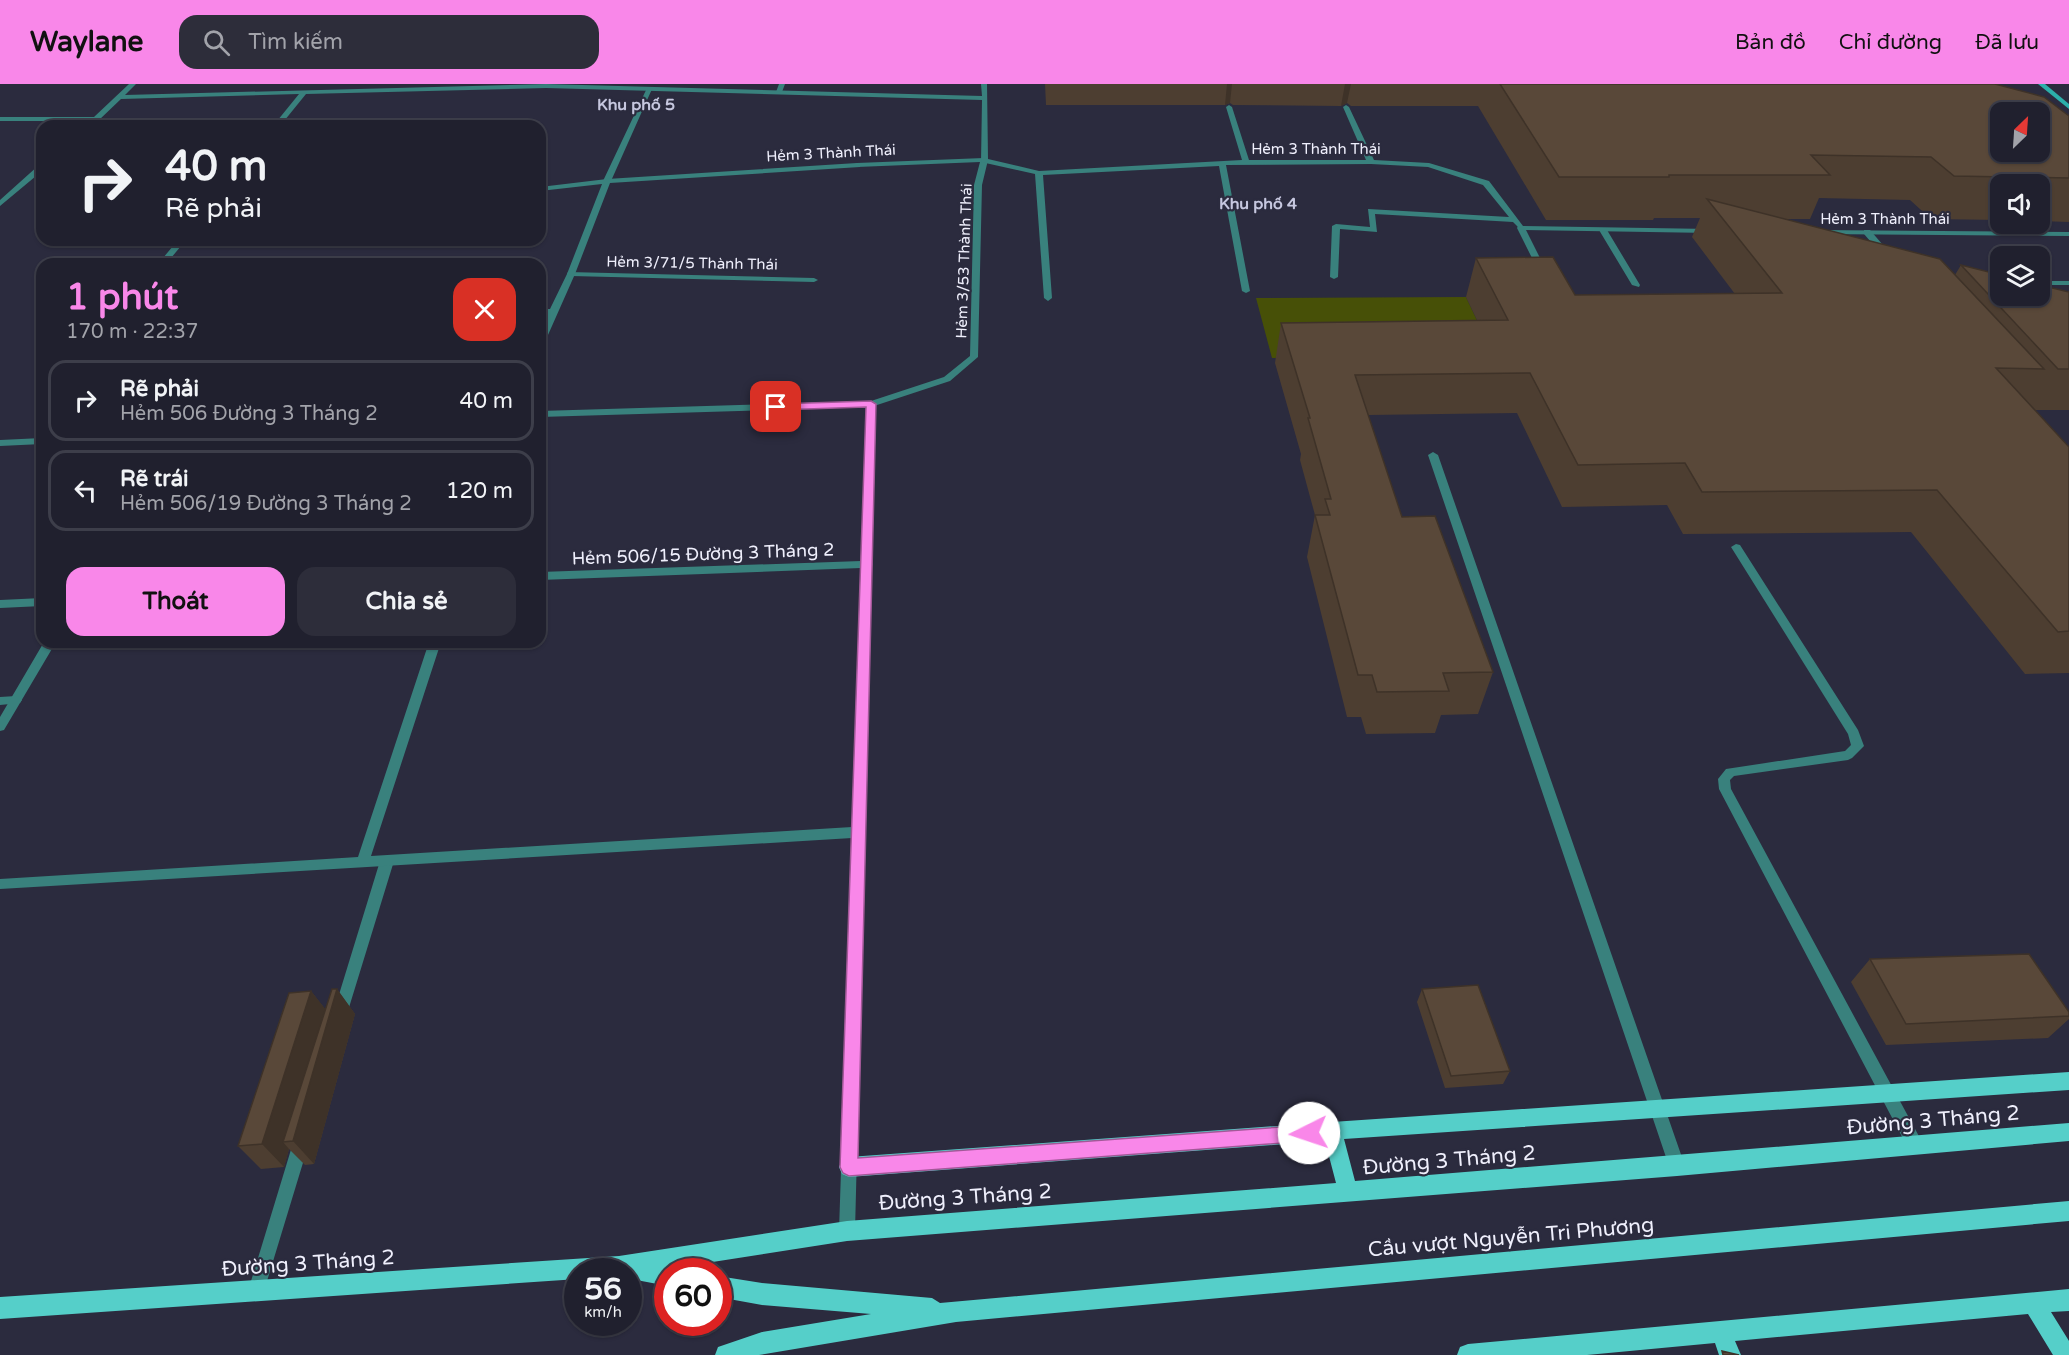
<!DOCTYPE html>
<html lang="vi">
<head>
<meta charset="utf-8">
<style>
	:root { --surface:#20202e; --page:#2d2d3a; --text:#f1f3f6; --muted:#a2a3aa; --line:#3d3e4a; --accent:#f987e9 }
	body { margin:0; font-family:"Varela Round",sans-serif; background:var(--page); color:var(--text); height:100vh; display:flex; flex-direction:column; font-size:22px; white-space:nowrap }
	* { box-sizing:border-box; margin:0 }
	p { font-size:20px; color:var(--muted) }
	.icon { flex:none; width:33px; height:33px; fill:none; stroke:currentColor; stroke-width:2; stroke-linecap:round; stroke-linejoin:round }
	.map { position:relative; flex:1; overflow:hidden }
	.details { position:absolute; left:36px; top:174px; width:510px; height:390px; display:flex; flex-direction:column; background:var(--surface); border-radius:18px; box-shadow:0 2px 4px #0004,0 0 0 2px var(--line) }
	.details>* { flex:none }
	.hud { position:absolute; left:36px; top:36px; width:510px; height:126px; border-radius:18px; box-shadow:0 2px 4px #0004,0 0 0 2px var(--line); background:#20202e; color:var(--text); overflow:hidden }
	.needle { width:39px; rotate:25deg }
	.fabs { position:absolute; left:1990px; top:18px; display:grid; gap:12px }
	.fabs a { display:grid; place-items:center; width:60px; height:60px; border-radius:12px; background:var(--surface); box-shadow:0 2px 4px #0004,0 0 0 2px var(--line); font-size:30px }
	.speed { position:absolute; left:564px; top:1174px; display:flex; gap:12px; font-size:30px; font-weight:700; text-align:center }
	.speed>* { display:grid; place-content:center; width:78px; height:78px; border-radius:50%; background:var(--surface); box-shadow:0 2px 4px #0004,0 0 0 2px var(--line); line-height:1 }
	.speed small { font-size:15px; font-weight:400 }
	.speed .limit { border:9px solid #d22; background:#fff; color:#111 }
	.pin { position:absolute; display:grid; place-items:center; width:51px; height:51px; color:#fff; margin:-26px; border-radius:12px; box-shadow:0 3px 9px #0006 }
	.me { position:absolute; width:66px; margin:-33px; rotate:266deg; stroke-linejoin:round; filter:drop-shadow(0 0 4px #0008) }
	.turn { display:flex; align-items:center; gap:21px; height:126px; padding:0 30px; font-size:27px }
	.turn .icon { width:78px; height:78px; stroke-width:2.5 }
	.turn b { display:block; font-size:42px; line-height:51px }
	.round { display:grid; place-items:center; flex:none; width:63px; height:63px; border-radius:18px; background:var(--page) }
	.head { display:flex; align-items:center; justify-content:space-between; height:102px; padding:0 30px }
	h1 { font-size:36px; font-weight:700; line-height:45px; color:var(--accent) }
	.cta { display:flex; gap:12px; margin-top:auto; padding:12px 30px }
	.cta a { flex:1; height:69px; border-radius:18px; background:var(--accent); color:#111; font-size:24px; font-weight:700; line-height:69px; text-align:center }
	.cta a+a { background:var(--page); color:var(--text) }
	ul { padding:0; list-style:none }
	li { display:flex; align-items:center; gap:18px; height:81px; margin:0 12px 9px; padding:0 18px; border:3px solid var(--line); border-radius:18px }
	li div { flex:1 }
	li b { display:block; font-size:22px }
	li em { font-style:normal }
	header { display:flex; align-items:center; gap:36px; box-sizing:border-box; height:84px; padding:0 30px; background:var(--accent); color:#111 }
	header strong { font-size:28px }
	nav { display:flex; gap:33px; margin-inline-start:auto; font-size:21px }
	.search { width:420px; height:54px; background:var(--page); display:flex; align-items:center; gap:15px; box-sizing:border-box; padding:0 21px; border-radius:18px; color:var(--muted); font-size:22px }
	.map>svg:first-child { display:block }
</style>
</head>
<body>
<header>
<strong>Waylane</strong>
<div class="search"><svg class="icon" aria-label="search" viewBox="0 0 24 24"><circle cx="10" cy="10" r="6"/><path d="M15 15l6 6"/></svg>Tìm kiếm</div>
<nav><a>Bản đồ</a><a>Chỉ đường</a><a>Đã lưu</a></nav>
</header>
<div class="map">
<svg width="2069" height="1271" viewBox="0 0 2069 1271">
	<rect width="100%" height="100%" fill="#2b2b3e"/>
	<path fill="#475007" d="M1466,213l28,59 -222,2 -16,-60z"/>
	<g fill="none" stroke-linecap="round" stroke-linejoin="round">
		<path fill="#39817d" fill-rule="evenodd" d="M779,0h6l-3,8 -3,2 -3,-2z
			M647,4l5,1 -41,92 -7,2 -1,-2z
			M984,74l4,2 -6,25 -4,172 -28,24 -76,25h-6v-4l76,-25 26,-21 4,-171 6,-23 -123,5 -4,-2 4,-2z
			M1518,142l7,2 21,42 -1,2 -7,-2 -21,-42z
			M1600,144l7,2 33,55 -1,2 -7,-2 -33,-55z
			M1864,146h6l19,22v4h-6l-19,-22z
			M568,188l246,6 4,2 -4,2 -243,-6 -4,-2z
			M2040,197h29v4h-29z
			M1433,368l5,3 247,711 -2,5 -6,3 -6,-3 -2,-5 -241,-711z
			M16,612l4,1 2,3 -2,3 -20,2v-8z
			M387,772l5,1 2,4 -47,153 -2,5 -5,1 -5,-1 -2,-5 47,-153 2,-4z
			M301,1052l6,2 2,5 -45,148 -2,6 -6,2 -6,-2 -2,-6 45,-148 2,-5z"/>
		<path fill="#39817d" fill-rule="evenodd" d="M129,0h7l-11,11 421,-11 436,12 -1,-12h6l1,75 51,12 203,-11 -16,-53 3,-2 3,2 17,53h117l-23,-53 3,-2 3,2 25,53 55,3 60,18 34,45 188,3 4,2 -4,2 -190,-3 -8,-8 -138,-8 2,18 -37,-3 -2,48 -4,2 -4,-2 2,-51 4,-2 34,3 -2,-18 141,8 -26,-32 -55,-18 -57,-3 -145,1 24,126 -4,2 -4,-2 -23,-125 -176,9 9,123 -4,3 -4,-3 -9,-124 -54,-12 1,-62 -436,-12 -240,6 -26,32h-7l26,-32 -178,5 -22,21 -7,5 -3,-2 1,-2h-90v-4h94z
			M857,79h3v4l-250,16 -35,91 -31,70 -4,3v-14l8,-18h-8v-6h10l17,-35 35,-90 -62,7v-4l67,-8z
			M39,81h3v6l-42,35v-6z
			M1815,146l254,2v4l-251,-2h-3z
			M178,156h8l-20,24h-8z
			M871,317l5,3 -4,158 1,2 -1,2 -17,665 -2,6 -6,2 -6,-2 -2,-6 13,-393 -852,51v-10l358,-22 71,-215h12l-70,214 481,-29 9,-259 -321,12v-8l321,-11 5,-154 -326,10v-6z
			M42,354v6l-42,2v-6z
			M1736,460l4,1 118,185 6,16 -12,12 -4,2 -114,16 -4,4 1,9 190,351 2,5 -2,5 -6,2 -6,-2 -190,-361 -1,-10 8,-10 119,-18 6,-6 -3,-11 -117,-187z
			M42,514v8l-42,2v-8z
			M44,558h12l-52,88 -4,1v-14z"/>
		<path fill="#2cafaa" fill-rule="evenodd" d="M2038,0h7l24,20v5z"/>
		<path fill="#55cfc9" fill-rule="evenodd" d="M2069,988v18l-725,49 11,42 714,-58v18l-392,35 -830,65 -173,27 3,4h-9v14l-37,-7 -3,-1v-6h-50v7l-578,40v-22l619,-41 228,-35 489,-38 -11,-42 -476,36 -7,-3 -3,-7 3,-7 7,-3 483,-35z
			M2069,1117v20l-1113,101 -197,33h-44l3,-8 44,-15 109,-18 -109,-9 -44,-8v-21l44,7 170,15 8,5z
			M2069,1205v22l-18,1 18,29v14h-16l-25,-41 -293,27 6,14h-22l-4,-12 -128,12h-130l3,-8 8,-3z"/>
	</g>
	<path fill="#4d3e31" d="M1045,0h950l74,32v106l-29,-1v-37h-39v36l-70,-1 -21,-19 -91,-2 -9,21h-29l174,56 6,-10 108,27v118h-35l35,37v226l-44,1 -114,-142 -228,2 -16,-29 -105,2 -45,-94 -149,2 34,102 91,155 -15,42 -37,1 -6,18 -69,1 -5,-17h-14l-40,-160 8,-42 -15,-55 1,-6 -26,-91 6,-40 196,-3 -11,-23 10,-39 99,37 160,-1 -43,-57 8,-19h-46l-1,2h-107l-68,-114h-127l-4,-3 -6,3 -108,-1 -3,-2 -5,2h-179z
		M1870,875l199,53v7l-21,19 -162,7 -35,-63z
		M337,905l18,25 -41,150 -9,1 -16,-16 -5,18 -23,2 -23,-23 73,-155 14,18z
		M1422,905l88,82 -7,13 -58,4 -28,-86z"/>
	<path fill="#3e3228" d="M1227,0h5l-2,19 -5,2z
		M1345,0h6l-4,19 -6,3z
		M337,905l18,25 -41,150 -21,-23 -10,1 6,7 -5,18 -22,-23 49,-153 19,24z"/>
	<path fill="#594839" stroke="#3e3228" stroke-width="1.5" fill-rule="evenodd" d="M1500,0h495l49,13 25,19v62l-115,-2 -23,-19 -120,-2 19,20h-161v2h-110zM2001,28h39v40h-39z
		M1707,115l233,60 104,110 -48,-1 73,79v184l-11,1 -121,-142 -235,2 -17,-29 -107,2 -48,-92 -175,2 47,142 33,-1 58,156 -50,1 6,18 -72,1 -5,-17h-14l-43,-160h15l-5,-16h6l-23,-81h2l-29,-95 227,-3 -32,-62 77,-1 22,38 207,-2z
		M1961,181l40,10v21h39v-11l29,7v77h-11z
		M2029,870l40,58v4l-163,8 -36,-65z
		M1478,901l32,86 -59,5 -29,-87z
		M332,905h5l-44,152 -10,1z
		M311,907l-49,153 -24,2 51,-153z
		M1722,1267l17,4h-16z"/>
	<path fill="#f987e9" stroke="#a25897" stroke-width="1.5" d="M871,317l5,3 -18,754 451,-33 6,2 2,6 -2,6 -6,2 -460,35 -6,-3 -3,-6 26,-760 -90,3 -5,-3 5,-3z"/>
	<g text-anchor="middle" stroke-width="4.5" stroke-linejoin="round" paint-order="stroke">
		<g font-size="15" fill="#efeffc" stroke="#2b2b3e">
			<text x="1316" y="70">Hẻm 3 Thành Thái</text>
			<text transform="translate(831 69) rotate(-3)" y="5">Hẻm 3 Thành Thái</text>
			<text x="1885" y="140">Hẻm 3 Thành Thái</text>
			<text transform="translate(964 177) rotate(-88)" y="5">Hẻm 3/53 Thành Thái</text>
			<text transform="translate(692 179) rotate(1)" y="5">Hẻm 3/71/5 Thành Thái</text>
		</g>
		<g font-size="16" font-weight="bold" fill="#c6c7df" stroke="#2b2b3e">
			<text x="636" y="26">Khu phố 5</text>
			<text x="1258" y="125">Khu phố 4</text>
		</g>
		<g font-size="18" fill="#efeffc" stroke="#2b2b3e">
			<text transform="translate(703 470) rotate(-2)" y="6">Hẻm 506/15 Đường 3 Tháng 2</text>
		</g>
		<g font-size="21" fill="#efeffc" stroke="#2b2b3e">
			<text transform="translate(1933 1036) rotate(-5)" y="7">Đường 3 Tháng 2</text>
			<text transform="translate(1449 1076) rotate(-5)" y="7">Đường 3 Tháng 2</text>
			<text transform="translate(965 1113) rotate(-4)" y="7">Đường 3 Tháng 2</text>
			<text transform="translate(1511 1153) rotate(-5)" y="7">Cầu vượt Nguyễn Tri Phương</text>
			<text transform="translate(308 1179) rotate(-4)" y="7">Đường 3 Tháng 2</text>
		</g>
	</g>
</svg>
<div class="fabs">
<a><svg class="needle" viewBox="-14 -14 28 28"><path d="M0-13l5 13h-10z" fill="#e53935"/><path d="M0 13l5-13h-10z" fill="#a2a3aa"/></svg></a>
<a><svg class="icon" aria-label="sound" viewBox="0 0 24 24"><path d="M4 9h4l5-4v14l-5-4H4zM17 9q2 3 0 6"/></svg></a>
<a><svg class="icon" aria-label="layers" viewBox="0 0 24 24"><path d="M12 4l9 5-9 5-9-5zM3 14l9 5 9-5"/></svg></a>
</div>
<div class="speed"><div>56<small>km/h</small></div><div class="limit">60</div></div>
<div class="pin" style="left:776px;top:323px;background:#d93025"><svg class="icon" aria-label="arrive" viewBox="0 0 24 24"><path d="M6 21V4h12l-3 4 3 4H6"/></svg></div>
<svg class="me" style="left:1309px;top:1049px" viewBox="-20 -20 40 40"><circle r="19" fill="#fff"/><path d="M0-13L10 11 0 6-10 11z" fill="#f987e9"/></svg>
<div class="hud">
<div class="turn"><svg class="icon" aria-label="right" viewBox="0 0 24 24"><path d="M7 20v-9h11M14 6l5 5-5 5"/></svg><div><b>40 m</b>Rẽ phải</div></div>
</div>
<section class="details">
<div class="head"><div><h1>1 phút</h1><p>170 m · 22:37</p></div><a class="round" style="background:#d93025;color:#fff"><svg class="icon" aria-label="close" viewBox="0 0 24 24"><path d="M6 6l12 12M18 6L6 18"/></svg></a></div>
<ul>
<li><svg class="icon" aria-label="right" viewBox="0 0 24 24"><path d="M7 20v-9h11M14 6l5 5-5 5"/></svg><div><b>Rẽ phải</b><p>Hẻm 506 Đường 3 Tháng 2</p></div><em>40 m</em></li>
<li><svg class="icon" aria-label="left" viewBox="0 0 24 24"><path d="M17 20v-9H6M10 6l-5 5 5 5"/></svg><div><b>Rẽ trái</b><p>Hẻm 506/19 Đường 3 Tháng 2</p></div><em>120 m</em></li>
</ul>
<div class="cta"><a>Thoát</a><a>Chia sẻ</a></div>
</section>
</div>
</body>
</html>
